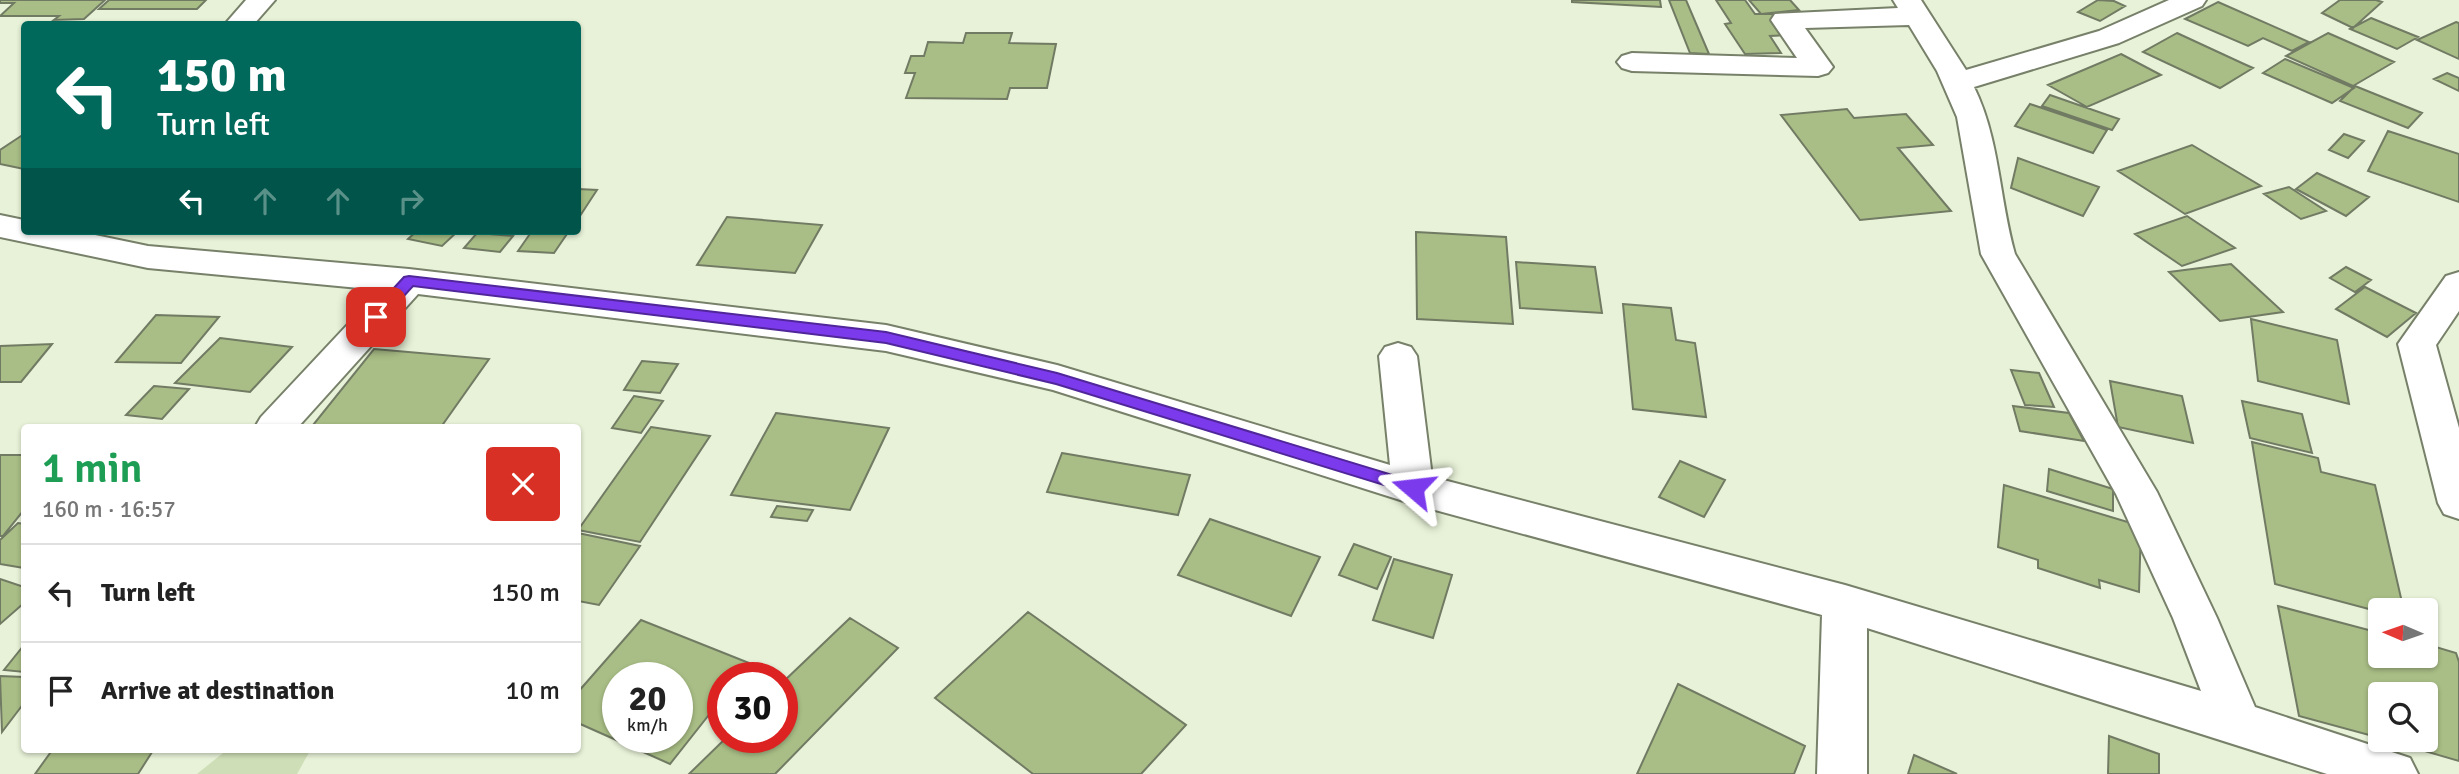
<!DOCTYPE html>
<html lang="en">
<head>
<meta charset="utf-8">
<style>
	:root { --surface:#fff; --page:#f2f2f2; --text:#222; --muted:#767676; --line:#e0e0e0 }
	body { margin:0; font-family:Signika,sans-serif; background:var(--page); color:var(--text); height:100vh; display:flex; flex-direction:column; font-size:26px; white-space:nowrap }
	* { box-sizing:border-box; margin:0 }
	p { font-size:23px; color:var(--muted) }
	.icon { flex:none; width:38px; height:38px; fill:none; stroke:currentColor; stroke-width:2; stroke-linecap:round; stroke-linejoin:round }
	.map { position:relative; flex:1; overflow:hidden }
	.panel { position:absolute; left:21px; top:424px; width:560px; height:329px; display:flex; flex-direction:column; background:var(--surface); border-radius:7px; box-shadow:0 2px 5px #0004 }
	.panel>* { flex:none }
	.guide { position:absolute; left:21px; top:21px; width:560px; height:214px; border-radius:7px; box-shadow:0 2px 5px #0004; background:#00695c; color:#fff; overflow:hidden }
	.needle { width:46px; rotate:272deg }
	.fabs { position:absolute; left:2368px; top:598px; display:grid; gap:14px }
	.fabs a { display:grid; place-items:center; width:70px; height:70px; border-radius:7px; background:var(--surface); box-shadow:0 2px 5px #0004; font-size:35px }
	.speed { position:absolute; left:602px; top:662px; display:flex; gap:14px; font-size:35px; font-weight:700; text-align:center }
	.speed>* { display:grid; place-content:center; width:91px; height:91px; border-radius:50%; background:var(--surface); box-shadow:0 2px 5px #0004; line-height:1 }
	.speed small { font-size:18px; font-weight:400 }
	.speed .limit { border:10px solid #d22; background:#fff; color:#111 }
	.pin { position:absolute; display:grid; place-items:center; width:60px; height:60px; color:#fff; margin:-30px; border-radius:14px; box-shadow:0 4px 10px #0006 }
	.me { position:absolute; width:77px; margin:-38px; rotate:287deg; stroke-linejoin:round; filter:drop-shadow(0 0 5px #0008) }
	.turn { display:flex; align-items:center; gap:24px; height:147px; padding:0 21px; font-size:32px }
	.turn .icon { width:91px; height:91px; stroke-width:2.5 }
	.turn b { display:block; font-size:49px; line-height:60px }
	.lanes { display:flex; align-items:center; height:66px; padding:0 21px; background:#0003; justify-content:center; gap:35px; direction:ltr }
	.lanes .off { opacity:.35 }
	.round { display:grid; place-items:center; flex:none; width:74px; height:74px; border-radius:7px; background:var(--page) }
	.head { display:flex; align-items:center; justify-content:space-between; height:119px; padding:0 21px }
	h1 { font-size:42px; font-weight:600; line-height:52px; color:#1e9e55 }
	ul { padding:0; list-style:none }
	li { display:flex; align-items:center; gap:21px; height:98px; padding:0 21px; border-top:2px solid var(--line) }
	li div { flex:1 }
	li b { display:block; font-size:26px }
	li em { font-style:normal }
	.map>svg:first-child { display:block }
</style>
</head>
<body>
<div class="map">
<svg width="2459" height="774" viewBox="0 0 2459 774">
	<rect width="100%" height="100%" fill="#e8f2d8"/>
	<path fill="#cedeb6" d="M228,749h83l-14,25h-100z"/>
	<path fill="#a9be86" stroke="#717a63" stroke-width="2" fill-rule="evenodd" d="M0,0h105l-21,19 -30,1 5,-4h-59l14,-13h-14z
		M109,0h97l-9,9h-98z
		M1572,0h88l1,7 -89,-5z
		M1669,0h17l23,54 -19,-1z
		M1716,0h29l10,14h17l16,21 -18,1 11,17 -36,1 -20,-30 6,-1z
		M1749,0h41l9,10 -38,4z
		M2098,0l16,1 11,5 -25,15 -22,-9z
		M2340,0h36l6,2 -29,26 -31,-15z
		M2218,2l91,40 -17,9 -29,-13 -15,8 -63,-27z
		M2371,18l47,19 -21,12 -47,-20z
		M2456,22l3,1v36l-42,-19z
		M966,33h46l-3,10 47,1 -9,44h-37l-3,11 -101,-1 9,-25h-10l6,-17h13l4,-14 35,1z
		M2177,33l67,31 9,4 -33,20 -77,-36z
		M2328,33l66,29 -41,24 -67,-30z
		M2121,54l40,21 -74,32 -39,-22z
		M2285,59l69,29 -22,15 -69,-30z
		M2447,73l12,5v13l-25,-12z
		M2355,86l67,27 -14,15 -68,-27z
		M2050,95l69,24 -7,11 -70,-24z
		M2030,104l77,26 -14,23 -78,-27z
		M1847,109l7,9 52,-4 27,31 -35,3 53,63 -91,9 -79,-105z
		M2388,131l71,23v48l-91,-31z
		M24,134v35l-24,-5v-14z
		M2344,134l20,7 -16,17 -19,-8z
		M2192,145l69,41 -76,28 -67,-43z
		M2018,158l81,29 -16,29 -72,-28z
		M2317,173l52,24 -23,19 -50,-27z
		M2289,187l37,24 -25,8 -37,-25z
		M578,189l19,1 -19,29z
		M2187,216l48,32 -53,18 -47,-32z
		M727,217l95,8 -27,48 -98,-8z
		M417,231h41l-16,15 -34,-7z
		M532,231h37l-15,22 -36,-2z
		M1416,232l90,5 7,87 -96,-5z
		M477,233l36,3 -13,16 -36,-4z
		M1516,262l79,5 7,46 -82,-5z
		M2231,264l52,48 -63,9 -51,-49z
		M2346,267l25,13 -16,12 -25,-14z
		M2365,287l51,26 -29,24 -51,-28z
		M1623,304l48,4 5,32 19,3 11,74 -73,-8z
		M156,315l63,2 -38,46 -65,-1z
		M2251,319l86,21 12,64 -91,-23z
		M220,338l72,9 -42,45 -75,-9z
		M52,344l-31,38h-21v-36z
		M374,349l115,10 -48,68 -128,-2z
		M642,361l36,3 -18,29 -36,-3z
		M2011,370l28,3 15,34 -29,-2z
		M2110,381l72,15 11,47 -75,-16z
		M154,386l35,3 -27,30 -36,-4z
		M634,396l29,5 -22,32 -29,-5z
		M2242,401l60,13 10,39 -62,-15z
		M2013,406l56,7 15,28 -64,-10z
		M776,413l113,15 -39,82 -119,-15z
		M651,427l59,9 -70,106 -62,-12z
		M2252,442l66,16 3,14 54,13 29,126 -24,1 -105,-28z
		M1062,453l128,22 -12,40 -131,-23z
		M0,455h24v55l-21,26h-3z
		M1680,461l45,19 -21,37 -45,-20z
		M2049,469l64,20v22l-66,-20z
		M2004,485l137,41 -2,66 -40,-12 1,8 -62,-20v-8l-40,-13z
		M777,506l36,4 -6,11 -36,-4z
		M1210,519l110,38 -29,59 -113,-41z
		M18,523l6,1v44l-24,-4v-24z
		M578,533l62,13 -41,59 -21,-4z
		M1354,544l37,13 -14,32 -38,-14z
		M1394,559l58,16 -19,63 -60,-18z
		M0,579l24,8v16l-24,21z
		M2278,606l102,27v23h46v-12l30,9 3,9v99l-72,-21h39v-45h-46v43l-81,-22z
		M1028,612l158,113 -45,49h-108l-98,-76z
		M850,618l48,30 -123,126h-86l38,-37h55v-54z
		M641,620l108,43 -11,14h-15v20l-53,67 -92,-41v-31zM618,677h59v60h-59z
		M24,645v27l-20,-2z
		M0,676l24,1v26l-22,29z
		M1678,684l127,62 -11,28h-157z
		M2109,736l50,18v20h-51z
		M53,749h101l-16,25h-103z
		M1914,755l43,19h-49z"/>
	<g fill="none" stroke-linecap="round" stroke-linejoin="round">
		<g stroke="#778069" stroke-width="4">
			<path id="minor" d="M246,0h29l-21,24h-29z
				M1893,0h28l45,70 133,-39 70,-31h37l-4,6 -83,37 -145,44c26,53 25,111 41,167l142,238 60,126 38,89 155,51 8,16h-91l-460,-146v146h-50l5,-159 -409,-111 -360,-114 -167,-39 -468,-57 -120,133h-43l6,-10 119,-127 -232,-22 -148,-31v-22l24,5v11h52l72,15 261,23 477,56 171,40 333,100 -11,-109 6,-9 13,-4 13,4 6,9 15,121 413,108 356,106 -28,-73 -57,-124 -135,-240 -24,-137 -20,-46 -28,-46 -104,3 28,39 -5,6 -10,3 -186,-5 -10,-3 -5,-6 5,-6 10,-3 165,5 -26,-38 4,-6 123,-6z
				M2459,272v39l-23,34 23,83v91l-15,-5 -6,-11 -40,-159 48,-68z"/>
		</g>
		<use href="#minor" fill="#fff" fill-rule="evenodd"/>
	</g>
	<path fill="#7c3aed" stroke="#51269a" stroke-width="2" d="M409,276l477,56 171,41 362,110 3,5 -9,6 -357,-110 -170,-41 -473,-57 -32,35h-11v-7l34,-37z"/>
</svg>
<div class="fabs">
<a><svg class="needle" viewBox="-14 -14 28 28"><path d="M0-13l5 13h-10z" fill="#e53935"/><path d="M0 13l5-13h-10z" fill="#767676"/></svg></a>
<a><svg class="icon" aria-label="search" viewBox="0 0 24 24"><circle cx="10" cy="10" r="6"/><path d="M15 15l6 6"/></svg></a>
</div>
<div class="speed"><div>20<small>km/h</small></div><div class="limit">30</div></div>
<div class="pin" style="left:376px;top:317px;background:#d93025"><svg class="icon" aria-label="arrive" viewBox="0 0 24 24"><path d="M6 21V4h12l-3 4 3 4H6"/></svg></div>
<svg class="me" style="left:1413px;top:488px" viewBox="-20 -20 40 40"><path d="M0-17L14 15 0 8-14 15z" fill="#7c3aed" stroke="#fff" stroke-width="4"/></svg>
<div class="guide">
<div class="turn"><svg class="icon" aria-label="left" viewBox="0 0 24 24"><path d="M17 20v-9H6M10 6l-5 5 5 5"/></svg><div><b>150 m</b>Turn left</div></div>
<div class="lanes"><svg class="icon" aria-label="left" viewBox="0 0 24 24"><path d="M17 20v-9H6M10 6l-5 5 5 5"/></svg><svg class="icon off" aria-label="ahead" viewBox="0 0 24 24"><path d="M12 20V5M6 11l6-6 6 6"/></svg><svg class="icon off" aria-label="ahead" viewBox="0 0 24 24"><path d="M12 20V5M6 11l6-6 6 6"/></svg><svg class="icon off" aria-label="right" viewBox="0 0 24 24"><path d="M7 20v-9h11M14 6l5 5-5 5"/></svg></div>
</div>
<section class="panel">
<div class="head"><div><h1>1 min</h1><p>160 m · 16:57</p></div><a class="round" style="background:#d93025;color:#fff"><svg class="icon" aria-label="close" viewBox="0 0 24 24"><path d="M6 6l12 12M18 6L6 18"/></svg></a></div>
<ul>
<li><svg class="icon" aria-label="left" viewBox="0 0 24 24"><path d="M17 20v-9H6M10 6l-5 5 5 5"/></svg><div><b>Turn left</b></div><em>150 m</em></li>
<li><svg class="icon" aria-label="arrive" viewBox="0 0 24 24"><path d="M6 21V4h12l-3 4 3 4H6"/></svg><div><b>Arrive at destination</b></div><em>10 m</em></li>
</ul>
</section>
</div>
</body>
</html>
